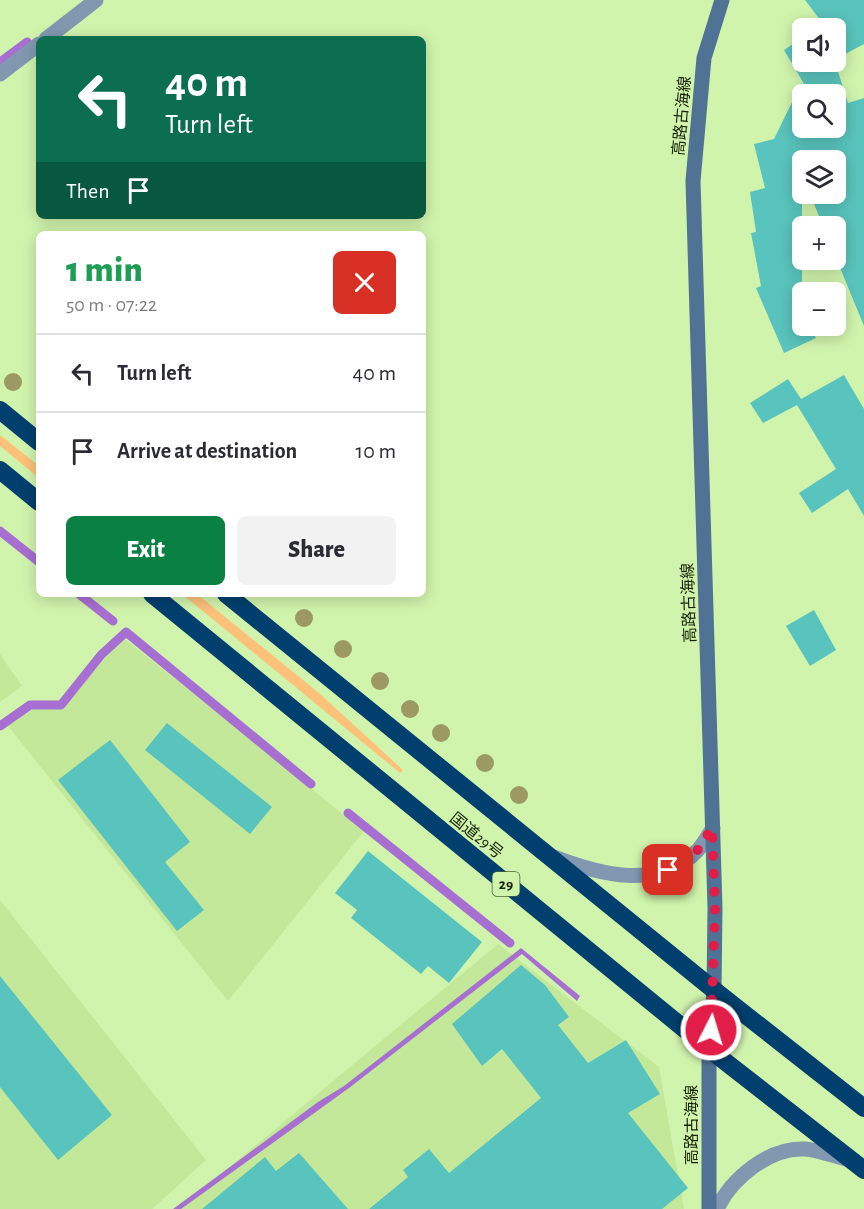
<!DOCTYPE html>
<html lang="en">
<head>
<meta charset="utf-8">
<style>
	:root { --surface:#fff; --page:#f2f2f3; --text:#2b2b33; --muted:#7c7c81; --line:#e1e1e2; --accent:#0b8043 }
	body { margin:0; font-family:"Alegreya Sans","Noto Sans JP",sans-serif; background:var(--page); color:var(--text); height:100vh; display:flex; flex-direction:column; font-size:22px; white-space:nowrap }
	* { box-sizing:border-box; margin:0 }
	p { font-size:20px; color:var(--muted) }
	.icon { flex:none; width:33px; height:33px; fill:none; stroke:currentColor; stroke-width:2; stroke-linecap:round; stroke-linejoin:round }
	.map { position:relative; flex:1; overflow:hidden }
	.details { position:absolute; left:36px; top:231px; width:390px; height:366px; display:flex; flex-direction:column; background:var(--surface); border-radius:9px; box-shadow:0 3px 15px #0003 }
	.details>* { flex:none }
	.banner { position:absolute; left:36px; top:36px; width:390px; height:183px; border-radius:9px; box-shadow:0 3px 15px #0003; background:#0b6e4f; color:#fff; overflow:hidden }
	.controls { position:absolute; left:792px; top:18px; display:grid; gap:12px }
	.controls a { display:grid; place-items:center; width:54px; height:54px; border-radius:9px; background:var(--surface); box-shadow:0 3px 15px #0003; font-size:30px }
	.pin { position:absolute; display:grid; place-items:center; width:51px; height:51px; color:#fff; margin:-26px; border-radius:12px; box-shadow:0 3px 9px #0006 }
	.me { position:absolute; width:66px; margin:-33px; rotate:5deg; stroke-linejoin:round; filter:drop-shadow(0 0 4px #0008) }
	.turn { display:flex; align-items:center; gap:21px; height:126px; padding:0 30px; font-size:27px }
	.turn .icon { width:78px; height:78px; stroke-width:2.5 }
	.turn b { display:block; font-size:42px; line-height:51px }
	.then { display:flex; align-items:center; height:57px; padding:0 30px; background:#0003; gap:12px; font-size:22px }
	.round { display:grid; place-items:center; flex:none; width:63px; height:63px; border-radius:9px; background:var(--page) }
	.summary { display:flex; align-items:center; justify-content:space-between; height:102px; padding:0 30px }
	h1 { font-size:36px; font-weight:800; line-height:45px; color:#1e9e55 }
	.primary-button { display:flex; gap:12px; margin-top:auto; padding:12px 30px }
	.primary-button a { flex:1; height:69px; border-radius:9px; background:var(--accent); color:#fff; font-size:24px; font-weight:800; line-height:69px; text-align:center }
	.primary-button a+a { background:var(--page); color:var(--text) }
	ul { padding:0; list-style:none }
	li { display:flex; align-items:center; gap:18px; height:78px; padding:0 30px; border-top:2px solid var(--line) }
	li div { flex:1 }
	li b { display:block; font-size:22px }
	li em { font-style:normal }
	.map>svg:first-child { display:block }
</style>
</head>
<body>
<div class="map">
<svg width="864" height="1209" viewBox="0 0 864 1209">
	<rect width="100%" height="100%" fill="#d1f4ad"/>
	<path fill="#c3e89a" d="M125,639l239,192 -136,170 -220,-275 24,-17 31,-1 41,-49z
		M0,654l22,32 -22,16z
		M0,900l206,260 -54,49h-152z
		M498,944l161,123 25,142h-505z"/>
	<path fill="#fdc17a" d="M0,435l39,31v12l-39,-32z
		M182,594h15l122,99 84,77 -3,3z"/>
	<path fill="#a76fd1" d="M521,948l59,48 -3,5 -55,-47 -173,134 -168,121h-8l145,-107 26,-16z"/>
	<g fill="none" stroke-linecap="round" stroke-linejoin="round">
		<path stroke="#a76fd1" stroke-width="9" d="M0,62l27,-20
			M0,531l39,31
			M79,594l34,27
			M126,632l185,152
			M0,726l30,-21h31l40,-50 24,-22
			M348,813l162,130"/>
	</g>
	<path fill="#59c4bd" d="M805,0h59v44l-28,15v-31h-18l6,-3z
		M802,38v24h33l13,41 16,-5v228l-28,-68v-32h-13l-13,-32h26v-34h-34v166h8l6,12 -32,15 -28,-65 5,-2 -10,-53 5,-1 -6,-40 15,-4 -11,-44 20,-5 28,-57v46h34v-34h-26l-26,-44z
		M844,375l20,34v107l-16,-27 -36,24 -13,-20 37,-24 -39,-64 -34,18 -13,-20 38,-24 13,20z
		M814,610l22,40 -26,16 -24,-40z
		M167,723l105,84 -22,27 -105,-84z
		M110,740l80,102 -25,20 39,48 -27,21 -119,-151z
		M368,851l114,91 -33,41 -21,-17 -7,8 -70,-56 6,-8 -22,-17z
		M521,965l24,20 24,32 -11,8 30,38 38,-23 34,54 -32,19 60,75 -26,21h-293l39,-32 -5,-7 26,-21 20,24 92,-75 -39,-49 -20,17 -30,-42z
		M0,976l112,139 -54,45 -58,-73z
		M299,1153l49,56h-146l63,-52 11,14z"/>
	<g fill="none" stroke-linecap="round" stroke-linejoin="round">
		<path stroke="#8198b0" stroke-width="15" d="M46,39l50,-39
			M0,74l39,-30
			M554,857c44,17 104,34 143,-6 6,-6 11,-16 16,-23
			M717,1209c14,-30 52,-62 88,-60 14,1 31,8 45,11"/>
		<path stroke="#4f7295" stroke-width="15" d="M709,1209v-160l5,-59 1,-82 -22,-727 11,-123 18,-58"/>
		<path stroke="#013f6e" stroke-width="18" d="M0,410l39,32
			M0,470l39,32
			M152,594l557,455 155,121
			M226,594l488,396 150,118"/>
	</g>
	<g fill="#9c9963">
		<circle cx="13" cy="382" r="9"/>
		<circle cx="304" cy="618" r="9"/>
		<circle cx="343" cy="649" r="9"/>
		<circle cx="380" cy="681" r="9"/>
		<circle cx="410" cy="709" r="9"/>
		<circle cx="441" cy="733" r="9"/>
		<circle cx="485" cy="763" r="9"/>
		<circle cx="519" cy="795" r="9"/>
	</g>
	<g fill="none" stroke-linecap="round" stroke-linejoin="round">
		<path stroke="#e11d48" stroke-width="10" stroke-dasharray="0 18" d="M668,870l29,-19 15,-23 3,81 -4,121"/>
	</g>
	<g text-anchor="middle" stroke-width="4.5" stroke-linejoin="round" paint-order="stroke">
		<rect fill="#d1f4ad" stroke="#4e6138" stroke-width="1.5" x="492.5" y="872" width="27" height="24" rx="4.5"/>
		<g font-size="15" font-weight="bold" fill="#162206">
			<text x="506" y="889">29</text>
		</g>
		<g font-size="16" fill="#162206" stroke="#d1f4ad">
			<text transform="translate(681 116) rotate(-85)" y="6">高路古海線</text>
			<text transform="translate(688 603) rotate(-92)" y="6">高路古海線</text>
			<text transform="translate(477 835) rotate(39)" y="6">国道29号</text>
			<text transform="translate(691 1125) rotate(-90)" y="6">高路古海線</text>
		</g>
	</g>
</svg>
<div class="controls">
<a><svg class="icon" aria-label="sound" viewBox="0 0 24 24"><path d="M4 9h4l5-4v14l-5-4H4zM17 9q2 3 0 6"/></svg></a>
<a><svg class="icon" aria-label="search" viewBox="0 0 24 24"><circle cx="10" cy="10" r="6"/><path d="M15 15l6 6"/></svg></a>
<a><svg class="icon" aria-label="layers" viewBox="0 0 24 24"><path d="M12 4l9 5-9 5-9-5zM3 14l9 5 9-5"/></svg></a>
<a>+</a>
<a>−</a>
</div>
<div class="pin" style="left:668px;top:870px;background:#d93025"><svg class="icon" aria-label="arrive" viewBox="0 0 24 24"><path d="M6 21V4h12l-3 4 3 4H6"/></svg></div>
<svg class="me" style="left:711px;top:1030px" viewBox="-20 -20 40 40"><circle r="17" fill="#e11d48" stroke="#fff" stroke-width="3"/><path d="M0-11L8 9 0 5-8 9z" fill="#fff"/></svg>
<div class="banner">
<div class="turn"><svg class="icon" aria-label="left" viewBox="0 0 24 24"><path d="M17 20v-9H6M10 6l-5 5 5 5"/></svg><div><b>40 m</b>Turn left</div></div>
<div class="then">Then<svg class="icon" aria-label="arrive" viewBox="0 0 24 24"><path d="M6 21V4h12l-3 4 3 4H6"/></svg></div>
</div>
<section class="details">
<div class="summary"><div><h1>1 min</h1><p>50 m · 07:22</p></div><a class="round" style="background:#d93025;color:#fff"><svg class="icon" aria-label="close" viewBox="0 0 24 24"><path d="M6 6l12 12M18 6L6 18"/></svg></a></div>
<ul>
<li><svg class="icon" aria-label="left" viewBox="0 0 24 24"><path d="M17 20v-9H6M10 6l-5 5 5 5"/></svg><div><b>Turn left</b></div><em>40 m</em></li>
<li><svg class="icon" aria-label="arrive" viewBox="0 0 24 24"><path d="M6 21V4h12l-3 4 3 4H6"/></svg><div><b>Arrive at destination</b></div><em>10 m</em></li>
</ul>
<div class="primary-button"><a>Exit</a><a>Share</a></div>
</section>
</div>
</body>
</html>
